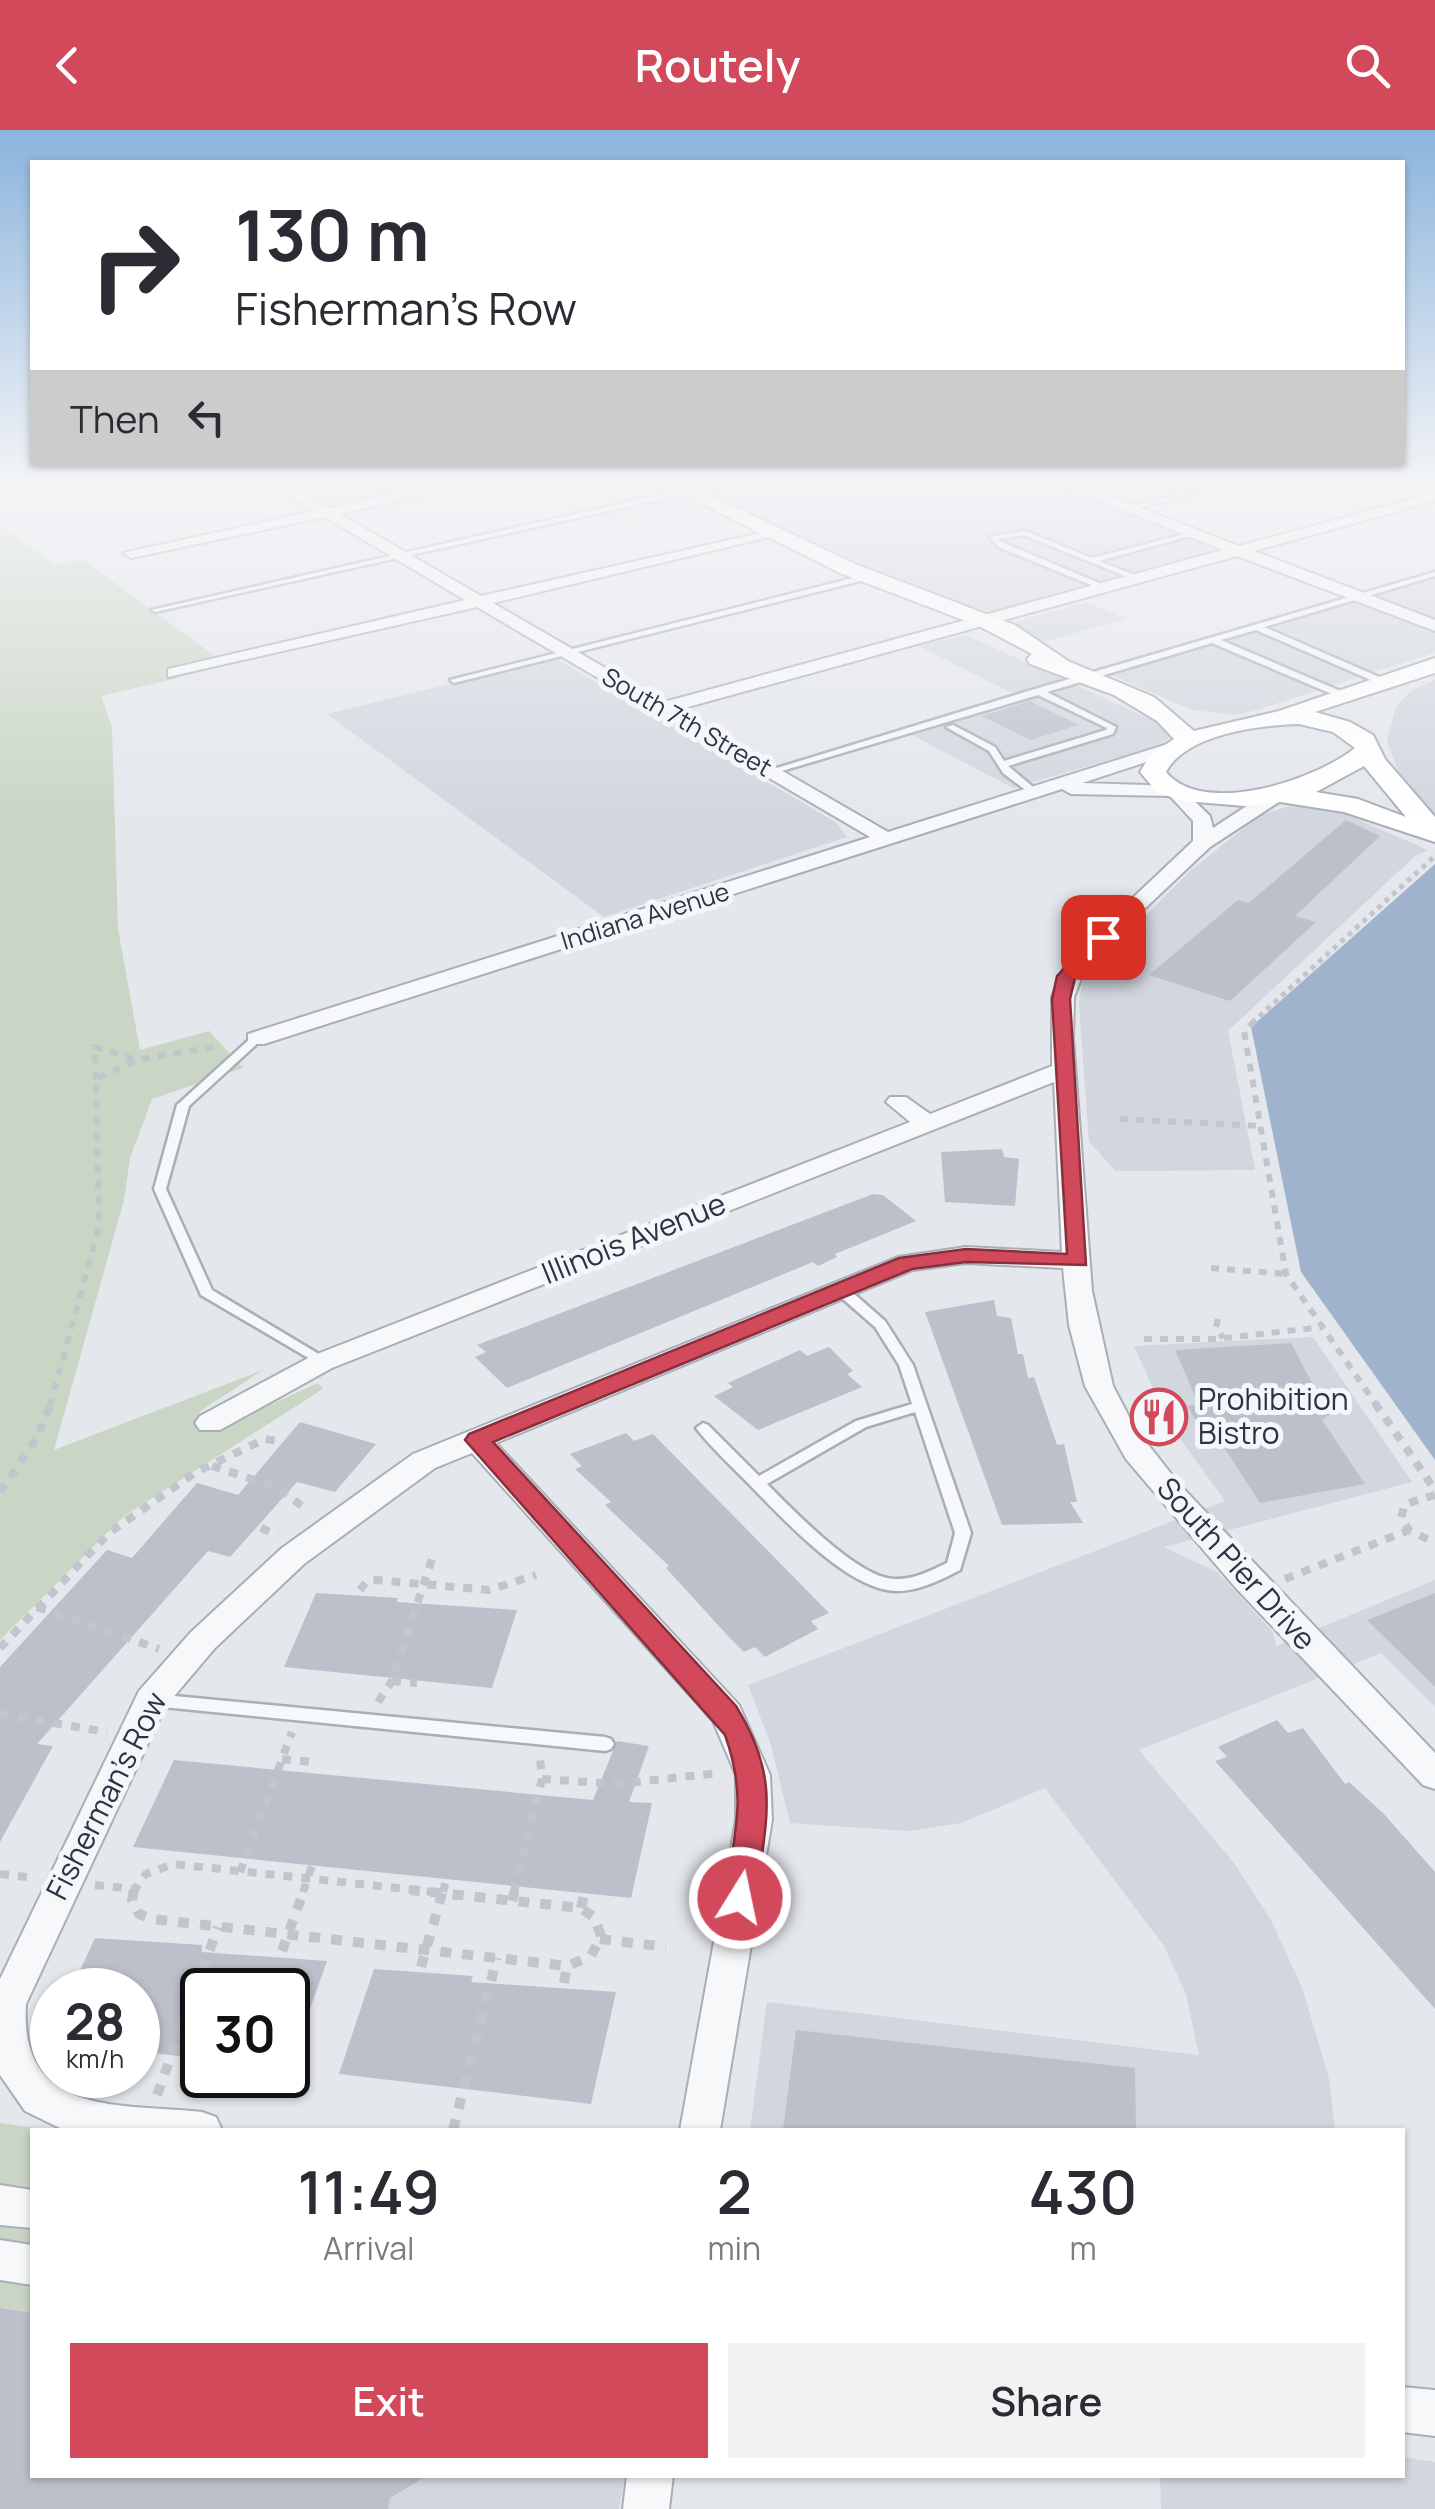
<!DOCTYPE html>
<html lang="en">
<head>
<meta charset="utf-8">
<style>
	:root { --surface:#fff; --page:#f2f2f3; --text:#2b2b33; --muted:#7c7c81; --accent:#d1495b }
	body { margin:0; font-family:Manrope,sans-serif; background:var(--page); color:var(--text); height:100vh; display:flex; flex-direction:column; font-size:38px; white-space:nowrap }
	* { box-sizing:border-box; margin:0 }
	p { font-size:32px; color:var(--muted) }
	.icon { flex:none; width:55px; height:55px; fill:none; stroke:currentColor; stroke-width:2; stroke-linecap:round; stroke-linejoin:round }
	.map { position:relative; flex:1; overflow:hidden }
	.details { position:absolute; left:30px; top:1998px; width:1375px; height:350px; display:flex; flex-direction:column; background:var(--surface); border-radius:0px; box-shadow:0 2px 8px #0004 }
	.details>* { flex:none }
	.guide { position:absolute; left:30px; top:30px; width:1375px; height:305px; border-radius:0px; box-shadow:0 2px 8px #0004; background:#fff; color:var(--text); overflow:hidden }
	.speed { position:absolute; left:30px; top:1838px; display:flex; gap:20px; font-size:50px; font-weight:700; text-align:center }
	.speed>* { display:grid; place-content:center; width:130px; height:130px; border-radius:50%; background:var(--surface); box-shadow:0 2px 8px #0004; line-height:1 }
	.speed small { font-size:25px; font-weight:400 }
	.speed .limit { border:5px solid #111; border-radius:15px; background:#fff; color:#111 }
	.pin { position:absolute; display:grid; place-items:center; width:85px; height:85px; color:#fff; margin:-42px; border-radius:20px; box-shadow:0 5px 15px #0006 }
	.me { position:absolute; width:110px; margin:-55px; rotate:10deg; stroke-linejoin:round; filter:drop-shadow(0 0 8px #0008) }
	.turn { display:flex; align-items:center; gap:35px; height:210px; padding:0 40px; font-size:45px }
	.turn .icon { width:130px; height:130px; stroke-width:2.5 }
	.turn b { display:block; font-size:70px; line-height:85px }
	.then { display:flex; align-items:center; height:95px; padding:0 40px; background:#0003; gap:20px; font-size:38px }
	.eta { display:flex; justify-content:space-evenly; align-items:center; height:170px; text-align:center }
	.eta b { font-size:60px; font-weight:600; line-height:70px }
	.button { display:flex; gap:20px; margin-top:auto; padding:20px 40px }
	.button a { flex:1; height:115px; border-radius:0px; background:var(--accent); color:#fff; font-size:40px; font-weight:600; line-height:115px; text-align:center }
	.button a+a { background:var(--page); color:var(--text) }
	header { display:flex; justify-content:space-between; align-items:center; height:130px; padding:0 40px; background:var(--accent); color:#fff; font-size:45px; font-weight:600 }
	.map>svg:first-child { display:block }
</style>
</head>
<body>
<header><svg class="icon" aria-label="back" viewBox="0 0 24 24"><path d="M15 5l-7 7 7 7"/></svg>Routely<svg class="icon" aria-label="search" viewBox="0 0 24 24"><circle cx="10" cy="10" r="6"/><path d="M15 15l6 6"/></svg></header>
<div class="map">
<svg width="1435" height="2379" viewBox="0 0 1435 2379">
	<rect width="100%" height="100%" fill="#e4e7ec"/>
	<path fill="#d2d6de" d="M298,354h150l-107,22z
		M671,354h393l175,67 -258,70z
		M675,366l17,8 -81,19 -17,-9z
		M1435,447v75l-181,59 -20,4 -42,-5 -83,-36z
		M1087,472l39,17 -83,23 -35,-18z
		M966,505l200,91 7,10 -20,11 -140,41 -103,-54 114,-35 -106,-53z
		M555,528l282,165 10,14 -243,80 -277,-203z
		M1435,550v138l-34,-39 -14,-38 9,-35 16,-16z
		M1289,676l47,4 92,40 -13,6 -187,175 27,139 -139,1 -27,-29 -10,-139 3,-19 10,-15 97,-97 71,-57z
		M1313,1207l99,145 -248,65 53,25 56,60 3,14 159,-66v127l-54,-54 -242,97 95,113 37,57 32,70 26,89 6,51h-585l17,-128 432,53 -13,-61 -22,-48 -119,-158 -84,35 -53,8 -118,-8 -19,-78 -23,-60 477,-184 -57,-79 -34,-76z
		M0,2178l32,4v163h593l-6,34h-619z
		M1403,2327l32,5v47h-274l-1,-34h242z"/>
	<path fill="#c9d6c5" d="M0,394l55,41 28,-5 132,96 -49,11 12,11 -77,18 11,31 6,202 22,121 69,-19 34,37 -91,31 -22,59 -6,42 -70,250 209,-80 -64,42 20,16 99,-45 5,6 -199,127 -124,124z
		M0,1993l51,7h-19v182l-32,-4z"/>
	<path fill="#9fb4cc" d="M1435,734v596l-134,-188 -50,-245z"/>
	<path fill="#bbc0ca" d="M1030,571l49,24 -49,15 -48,-24z
		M1346,690l34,16 -85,80 21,6 -86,79 -81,-26 89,-75 11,3z
		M1002,1019l2,8 15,2 -4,47 -70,-4 -4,-50z
		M873,1064l10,1 33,26 -81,33 2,3 -19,9 -5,-4 -306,126 -32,-31 11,-5 -9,-7z
		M994,1170l3,16 14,2 7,36h5l5,24 6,-1 23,68 7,-1 13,58h-7l13,21 -81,2 -77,-213z
		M1291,1213l38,72 -7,5 43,64 -105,19 -45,-70 -11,1 -17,-28 12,-1 -24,-55z
		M829,1217l24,24 -6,3 15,13 -104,43 -44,-34 19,-9 -5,-4 72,-33 7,6z
		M300,1292l76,22 -41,48 -38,-10 -67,75 -22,-6 -171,193 16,2 -53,96v-175l107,-117 25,8 65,-75 41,12z
		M626,1303l8,8 19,-7 176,179 -18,8 7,8 -53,28 -10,-10 -11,5 -17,-17 -61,-67 3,-2 -64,-61 6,-3 -36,-33 7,-3 -12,-12z
		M316,1463l82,5 -1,4 120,8 -25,78 -208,-21z
		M1435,1463v94l-68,-67z
		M1277,1590l11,13 15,-5 42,56 4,-2 35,32 51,58v137l-220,-248 12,-4 -9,-10z
		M617,1611l32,5 -20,56 23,1 -21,95 -498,-51 41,-87 419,40z
		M95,1808l107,7v7l125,9 -36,101h-3v-72h-86v69l-64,-8v-61h-67z
		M374,1839l99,7 -2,6 145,10 -25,112 -252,-30z
		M796,1900l339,38 1,62h-353z
		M0,2178l32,5v162h396l-38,23 -2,11h-388z"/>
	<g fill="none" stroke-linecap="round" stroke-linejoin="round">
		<g stroke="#a9aeb7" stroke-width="5">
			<path id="lane" d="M1216,354h13l-101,27 -4,-2z
				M686,359l3,4 -534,119 -4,-2z
				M1025,401l67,27 101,-26 4,2 -98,27 41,16v4h-3l-113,-46 -25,4 5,4 102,43v4h-3l-105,-43 -8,-10z
				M1435,442v4l-171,51 122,53v4h-6l-124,-54 -35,10 124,53v4h-6l-127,-54 -165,49 69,35 -3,7 -105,32 30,25v4h-6l-29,-22 -14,-22 -43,-24 7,-2 42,22 9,14 102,-31 1,-2 -69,-33 -263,78 -8,-2 268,-82z
				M869,444l4,2 -1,2 -418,105 -4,-3z
				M256,906l4,1v4l-71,65 -23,83 46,101 115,69 2,3 -7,4 -121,-71 -47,-106 23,-84 75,-68z
				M840,1155l5,1 40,35 28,44 58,168 -11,37c-21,11 -49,25 -73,20 -49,-9 -109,-77 -144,-112 -16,-16 -33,-32 -47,-50l7,-5 5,2 51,51 97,-55 56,-17 -13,-39 -24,-38 -40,-35 -2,-3 2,-3zM915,1282l40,121 -8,30c-17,8 -34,17 -53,16 -36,-1 -101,-69 -127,-95l99,-57z
				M153,1564l452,43 6,2 3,5 -3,5 -6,2 -452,-45 -6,-2 -2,-4 2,-4z"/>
		</g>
		<g stroke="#a9aeb7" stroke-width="4">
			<path id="street" d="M271,354h18l40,24 113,-24h30l-132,30 141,82 297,-67v6l-285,68 171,99 559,-152 -166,-66h21l161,62 196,-53v8l-181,50 181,69v11l-198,-75 -560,154 211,122 283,-89 9,5 -3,4 -95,31 97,3 31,30 3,12 55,-36h14v8l-72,47 -123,116 -13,34 -1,42 19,252 21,95 22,42 45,57 255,268v36l-12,-4 -188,-198 -109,-128 -41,-73 -16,-61 -6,-57 -97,-5 -53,7 -417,173 243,262 31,70 2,45 -52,310h-40l56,-310v-45l-23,-54 -241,-268 -37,15 -131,96 -89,84 -50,59 -139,297c-7,114 95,99 176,108l14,5 6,13h-158l-39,-19 -25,-36v-96l139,-288 52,-59 91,-84 131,-94 485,-197 68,-10 96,5 -8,-170 -722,286 -112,62h-20l-5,-7 5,-7 112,-60 598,-234 -24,-20 4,-5h16l24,17 122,-48v-69l15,-37 126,-119v-20l-23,-25 -99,-2 -9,-5 -798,255h-16v-10l622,-197 -393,-230 -309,70v-8l297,-69 -140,-83 -194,41 -8,-5 191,-42z
				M0,2055l32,5v38l-32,-3z
				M0,2110l32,5v40l-32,-5z
				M1402,2257l33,3v46l-33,-4z
				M627,2345h46l-4,34h-46z"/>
		</g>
		<g stroke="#a9aeb7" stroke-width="4">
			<path id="secondary" d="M662,354h25l168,80 160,61 53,36 86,36 40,34 85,-20 156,-53v15l-120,39 35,10 23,13 12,24 50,58v25l-91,-30 -64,-10 -36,4 -59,-5 -27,-8 -18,-21 11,-18 23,-15 -17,-18 -43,-26 -84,-31 -3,-5 5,-5 -53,-28 -139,-53zM1299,594l34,8 22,16c-38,31 -151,70 -189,24 20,-38 94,-47 133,-48zM1364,636l42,51 -48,-18 -42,-7z"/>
		</g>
		<path stroke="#c2c5cb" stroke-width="5" stroke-dasharray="5 5" stroke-linecap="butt" d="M1252,893l183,-167"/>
		<path stroke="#c2c5cb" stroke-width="6" stroke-dasharray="8 8" stroke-linecap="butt" d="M1255,891l-11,10 42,243 91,132
			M96,949l-1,-32 41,13
			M1120,989l141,7
			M1211,1138l75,6
			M1218,1189l-2,8 7,11
			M1144,1209h72l107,-12
			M50,1276l49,-179 -3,-148 41,-19 83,-14"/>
		<path stroke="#c2c5cb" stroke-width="8" stroke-dasharray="9 9" stroke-linecap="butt" d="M1375,1273l60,87
			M212,1336l64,21 33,24
			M0,1362l37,-54 14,-35
			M1435,1365l-30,9 -4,14 8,12 26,13
			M261,1398l17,7
			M1285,1449l124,-49
			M360,1460l7,-9 9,-1 113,10 47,-15
			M37,1477l122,42
			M0,1518l109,-115 87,-61 69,-33 12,2
			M392,1551l25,2
			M378,1572l14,-21 40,-122
			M0,1584l107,18
			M282,1629l30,3
			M542,1649l75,5 102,-11
			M240,1742l52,-140
			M0,1744l35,4
			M95,1755l38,4
			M133,1762l13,-18 28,-10 260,28
			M303,1762l9,-26
			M443,1762l3,-12
			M514,1762l28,-113 -2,-20"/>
		<path stroke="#c2c5cb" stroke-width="10" stroke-dasharray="11 11" stroke-linecap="butt" d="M134,1760l-2,10 7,14 13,5 415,47 24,-10 10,-20 -6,-18 -14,-10 -170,-18
			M512,1771l3,-11
			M581,1778l3,-13
			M600,1809l66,8
			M282,1821l22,-61
			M421,1837l22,-77
			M564,1853l3,-17
			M157,1965l61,-168
			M453,2000l44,-172"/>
		<use href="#lane" fill="#f7f8fa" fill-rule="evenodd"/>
		<use href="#street" fill="#f7f8fa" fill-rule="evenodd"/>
		<use href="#secondary" fill="#fff" fill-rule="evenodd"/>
	</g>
	<linearGradient id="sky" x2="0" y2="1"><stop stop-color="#8bb4dd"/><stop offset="0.51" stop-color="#f3f4f6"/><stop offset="1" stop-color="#f3f4f6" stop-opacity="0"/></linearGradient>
	<rect width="1435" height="688" fill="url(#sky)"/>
	<path fill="#d1495b" stroke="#882f3b" stroke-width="2.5" d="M1097,803l15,4 -37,41 -5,21 16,266 -120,-3 -54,7 -419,173 243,264c45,73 30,112 20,192l-5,8 -11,4 -10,-4 -5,-8c9,-65 23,-99 0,-163l-260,-295 4,-6 430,-176 67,-9 101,5 -15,-255 5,-23z"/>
	<defs>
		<g id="restaurant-ring" transform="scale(2.875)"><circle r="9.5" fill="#f4f6f9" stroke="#d1495b" stroke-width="1.5"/><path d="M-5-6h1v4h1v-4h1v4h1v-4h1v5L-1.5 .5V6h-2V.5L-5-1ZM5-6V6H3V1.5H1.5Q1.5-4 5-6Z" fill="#d1495b"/></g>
	</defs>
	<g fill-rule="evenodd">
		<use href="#restaurant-ring" x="1159" y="1287"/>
	</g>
	<g text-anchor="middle" stroke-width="10" stroke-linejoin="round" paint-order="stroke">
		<g font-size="25" fill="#2b3445" stroke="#f4f6f9">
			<text transform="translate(687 592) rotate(30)" y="9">South 7th Street</text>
			<text transform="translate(645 786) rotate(-17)" y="9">Indiana Avenue</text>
		</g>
		<g font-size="30" fill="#2b3445" stroke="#f4f6f9">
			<text transform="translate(634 1109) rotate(-22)" y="10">Illinois Avenue</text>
			<text transform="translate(1236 1434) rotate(48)" y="10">South Pier Drive</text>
			<text transform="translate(107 1666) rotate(-63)" y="10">Fisherman's Row</text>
		</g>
		<g font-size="30" fill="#2b3445" stroke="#f4f6f9" text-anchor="start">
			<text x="1198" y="1280">Prohibition<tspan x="1198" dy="34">Bistro</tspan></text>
		</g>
	</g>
</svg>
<div class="speed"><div>28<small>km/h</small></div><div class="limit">30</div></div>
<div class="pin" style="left:1103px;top:807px;background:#d93025"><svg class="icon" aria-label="arrive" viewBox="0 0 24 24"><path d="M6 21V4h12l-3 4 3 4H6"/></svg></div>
<svg class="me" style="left:740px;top:1768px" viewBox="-20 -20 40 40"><circle r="17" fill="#d1495b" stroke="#fff" stroke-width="3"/><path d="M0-11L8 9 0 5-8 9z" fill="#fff"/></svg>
<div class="guide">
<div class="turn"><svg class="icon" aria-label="right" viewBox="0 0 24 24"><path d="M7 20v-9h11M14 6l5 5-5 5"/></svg><div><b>130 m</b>Fisherman's Row</div></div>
<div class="then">Then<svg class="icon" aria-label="left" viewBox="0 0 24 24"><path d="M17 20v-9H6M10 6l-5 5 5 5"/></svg></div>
</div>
<section class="details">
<div class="eta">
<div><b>11:49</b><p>Arrival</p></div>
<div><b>2</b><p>min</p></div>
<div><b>430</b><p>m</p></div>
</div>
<div class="button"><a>Exit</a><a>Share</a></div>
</section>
</div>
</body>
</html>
